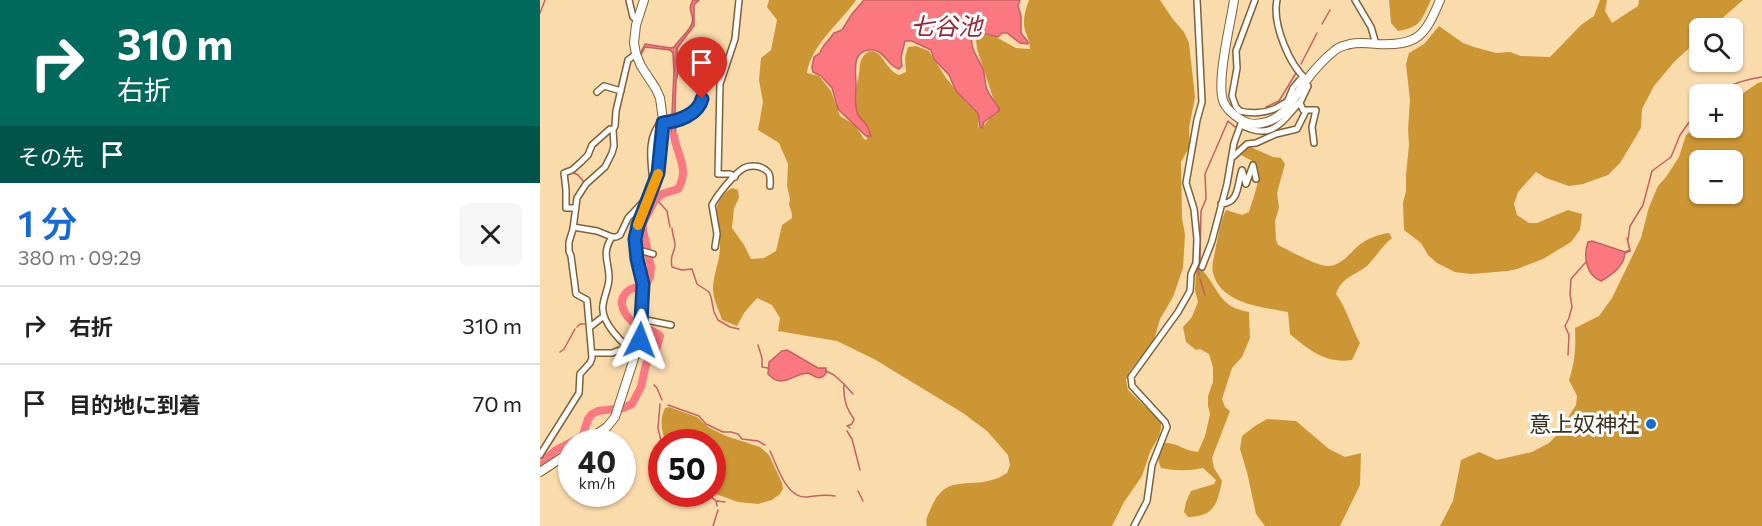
<!DOCTYPE html>
<html lang="ja">
<head>
<meta charset="utf-8">
<style>
	:root { --surface:#fff; --page:#f6f6f6; --text:#222; --muted:#767676; --line:#e0e0e0; --accent:#1769d3 }
	body { margin:0; font-family:Commissioner,"Noto Sans JP",sans-serif; background:var(--page); color:var(--text); height:100vh; display:flex; flex-direction:column; font-size:22px; white-space:nowrap }
	* { box-sizing:border-box; margin:0 }
	p { font-size:20px; color:var(--muted) }
	.icon { flex:none; width:33px; height:33px; fill:none; stroke:currentColor; stroke-width:2; stroke-linecap:round; stroke-linejoin:round }
	.map { position:relative; flex:1; overflow:hidden }
	.drawer { display:flex; flex-direction:column; background:var(--surface); width:540px }
	.drawer>* { flex:none }
	.hud { background:#00695c; color:#fff; overflow:hidden }
	.fabs { position:absolute; left:1149px; top:18px; display:grid; gap:12px }
	.fabs a { display:grid; place-items:center; width:54px; height:54px; border-radius:9px; background:var(--surface); box-shadow:0 2px 4px #0004; font-size:30px }
	.speed { position:absolute; left:18px; top:429px; display:flex; gap:12px; font-size:30px; font-weight:700; text-align:center }
	.speed>* { display:grid; place-content:center; width:78px; height:78px; border-radius:50%; background:var(--surface); box-shadow:0 2px 4px #0004; line-height:1 }
	.speed small { font-size:15px; font-weight:400 }
	.speed .limit { border:9px solid #d22; background:#fff; color:#111 }
	.pin { position:absolute; display:grid; place-items:center; width:51px; height:51px; color:#fff; margin:-62px -26px; border-radius:50% 50% 50% 0; rotate:-45deg; box-shadow:0 0 6px #0007 }
	.pin .icon { rotate:45deg }
	.me { position:absolute; width:66px; margin:-33px; rotate:3deg; stroke-linejoin:round; filter:drop-shadow(0 0 4px #0008) }
	.turn { display:flex; align-items:center; gap:21px; height:126px; padding:0 18px; font-size:27px }
	.turn .icon { width:78px; height:78px; stroke-width:2.5 }
	.turn b { display:block; font-size:42px; line-height:51px }
	.then { display:flex; align-items:center; height:57px; padding:0 18px; background:#0003; gap:12px; font-size:22px }
	.round { display:grid; place-items:center; flex:none; width:63px; height:63px; border-radius:9px; background:var(--page) }
	.head { display:flex; align-items:center; justify-content:space-between; height:102px; padding:0 18px }
	h1 { font-size:36px; font-weight:600; line-height:45px; color:var(--accent) }
	ul { padding:0; list-style:none }
	li { display:flex; align-items:center; gap:18px; height:78px; padding:0 18px; border-top:2px solid var(--line) }
	li div { flex:1 }
	li b { display:block; font-size:22px }
	li em { font-style:normal }
	main { display:flex; flex:1; min-height:0 }
	.map>svg:first-child { display:block }
</style>
</head>
<body>
<main>
<section class="drawer">
<div class="hud">
<div class="turn"><svg class="icon" aria-label="right" viewBox="0 0 24 24"><path d="M7 20v-9h11M14 6l5 5-5 5"/></svg><div><b>310 m</b>右折</div></div>
<div class="then">その先<svg class="icon" aria-label="arrive" viewBox="0 0 24 24"><path d="M6 21V4h12l-3 4 3 4H6"/></svg></div>
</div>
<div class="head"><div><h1>1 分</h1><p>380 m · 09:29</p></div><a class="round"><svg class="icon" aria-label="close" viewBox="0 0 24 24"><path d="M6 6l12 12M18 6L6 18"/></svg></a></div>
<ul>
<li><svg class="icon" aria-label="right" viewBox="0 0 24 24"><path d="M7 20v-9h11M14 6l5 5-5 5"/></svg><div><b>右折</b></div><em>310 m</em></li>
<li><svg class="icon" aria-label="arrive" viewBox="0 0 24 24"><path d="M6 21V4h12l-3 4 3 4H6"/></svg><div><b>目的地に到着</b></div><em>70 m</em></li>
</ul>
</section>
<div class="map">
<svg width="1222" height="526" viewBox="0 0 1222 526">
	<rect width="100%" height="100%" fill="#fadbac"/>
	<path fill="#cd9634" fill-rule="evenodd" d="M229,0h87c-15,22 -45,45 -49,73l12,3 12,15 9,25 15,9 9,14 3,1c0,-11 -10,-18 -12,-29 -3,-12 3,-26 4,-38 1,-3 0,-6 1,-9 1,-6 6,-13 12,-13 11,1 15,20 27,24l7,-3 -1,-14 3,-11 8,-1 13,5 17,27 20,24 13,12 -1,13 4,1 8,-10 8,-5 -21,-64 -1,-10 1,-7 19,5 20,11 14,1c0,-8 -3,-12 -5,-19 -3,-9 1,-22 4,-30h131l12,18 12,14 5,11 6,54 -6,31 1,18 -9,16 1,56 3,17 -2,33 -10,29 -13,22 -6,21 -24,31 -4,9 2,10 33,32v6l-2,8 -9,16 -8,24 -18,26 -12,24h-185c-2,-7 1,-11 4,-18 15,-35 35,-19 64,-29 4,-1 8,-4 12,-6l3,-8 -2,-10 -21,-24 -24,-18 -89,-54 -37,-18 -59,-10 2,-13 -8,-13 -15,-7 -13,15 -7,13 -15,-6c-3,-10 -9,-21 -9,-31 0,-14 7,-28 7,-42 -1,-24 -13,-44 12,-59l6,2 1,8 -5,10 -2,20 12,17 7,14 13,-1 12,-7 6,-26 10,-7v-4l-3,-10 1,-5 -3,-13 1,-22 -9,-21 -21,-13 5,-28 -4,-22 2,-22 10,-8 6,-30 -10,-13z
		M849,0h42c-10,20 -9,27 -33,31l-7,-8z
		M1060,0h7l-2,11 7,12 26,-17 1,-6h104l-32,28h-11l-1,11 -25,23 -20,24 -12,23 -1,19 -21,35 -12,12 -25,9 -14,2 -23,-8 -10,-6 -18,20 -4,12 3,11 12,8h8l31,-13 14,4 -2,16 -9,12 -28,17 -26,10 -9,2 -37,3 -16,-2 -18,-9 -9,-8 -7,-12 -17,-13 -1,-27 3,-12v-16l3,-30 -1,-16 2,-29 -4,-36 3,-11 15,-9 15,-18 24,17 11,4 22,6 14,-1 11,4 29,1 31,-32 13,-9z
		M1222,82v444h-322l13,-25 8,-41 18,-8 18,8 35,-8 17,-9 9,-9 18,-29 1,-9 -8,-16c6,-18 7,-33 6,-52l24,-12 13,-18 29,-60 8,-31 9,-21 8,-9 13,-20 7,-22 13,-9 1,2h32l1,-28 25,-17zM1160,160h32v34h-32z
		M708,146l25,11 8,1 4,6 -8,29 2,15 -4,13 1,19 2,5c12,6 37,20 49,21 13,1 22,-12 31,-20 8,-7 21,-12 31,-13l3,5c-10,8 -16,19 -25,28 -13,10 -25,11 -31,28 11,15 15,33 24,49l-8,17c-26,4 -43,-10 -62,-26l-2,-22c-26,-5 -67,-8 -75,-39 -2,-8 2,-19 3,-27 3,-13 4,-24 10,-36l16,5 7,-3c5,-18 13,-31 7,-49l-15,-8 1,-4z
		M659,267c20,18 17,40 50,45l1,26 -8,19 -10,11 -10,31 3,8 5,4 -18,47 2,10 8,13c-5,23 -7,35 -34,36l-4,-5 2,-10 5,-11 23,-7 2,-4 -13,-12c-15,3 -27,3 -42,0 -5,-10 -1,-16 4,-25 14,0 19,8 33,9l7,-16 5,-22 -2,-8v-10l5,-14v-15l-4,-13 -9,-5 -4,1 -10,-8 -3,-15 9,-10 6,-15 -3,-12 1,-21z
		M129,407l28,10 11,10 18,9 34,11 9,8 13,28 1,6 -3,5 -8,6 -14,4 -20,-2 -25,-9 -1,-51h-47c-3,-12 -6,-22 0,-34z
		M727,419l29,2 33,28 16,8 16,-4 -1,32 -20,41h-75l-9,-12 -9,-42 -7,-23 2,-13 13,-10z"/>
	<path fill="#fb7881" stroke="#c16263" stroke-width="1.5" d="M153,0h6l-5,5v21l-17,22 1,23 -2,10 -1,29 1,13 -1,17 2,5 -2,2 -4,-12 3,-64 -1,-18 -3,-3 -25,-3 -4,8 -1,-1 5,-10 26,4 3,-1c5,-8 16,-16 18,-24 3,-9 -6,-12 1,-23z
		M324,0h156l-2,6 3,10v17l7,9v2l-8,-1 -13,-10h-5l-4,4 -19,-5 -7,2c-3,14 6,23 11,35 2,7 2,12 3,18 2,7 9,15 13,21v3l-15,11 -2,6 -2,-1 -2,-14 -22,-22 -7,-16 -15,-16 -3,-9 -19,-9h-7l-4,16 1,9 -3,3c-12,-3 -15,-21 -30,-19 -18,2 -13,22 -13,34 0,10 -2,18 1,28 1,5 5,7 8,11 3,3 4,9 6,13h-5l-28,-27 -6,-21 -11,-12 -8,-4 -1,-5 2,-10 6,-4c3,-9 9,-12 14,-20l8,-3 10,-16z
		M1087,238l3,13 -5,2c-1,13 -13,22 -24,28 -15,-6 -18,-25 -13,-39l4,-1 33,11 5,-2z
		M247,350l31,18h8v5c-6,9 -11,3 -18,0 -17,1 -25,17 -40,1l1,-12 13,-11z"/>
	<g fill="none" stroke-linecap="round" stroke-linejoin="round">
		<path stroke="#c16263" stroke-width="1.5" d="M0,13l5,-13
			M782,24l8,-14
			M761,64l16,-31
			M112,76l6,8
			M1178,94c13,-11 27,-14 44,-17
			M726,107l13,-6 17,-28
			M32,172l6,3 6,7
			M119,181l4,-16
			M114,194l3,-8
			M118,201l9,10 3,16
			M132,228c0,6 2,9 3,15 1,10 -6,10 -3,24l10,3 10,-1 5,15 12,8 2,5 3,15 4,8 12,7 9,2
			M1088,240l2,-14 13,-21 9,-34 19,-14 9,-22 12,-17 8,-7
			M660,259l1,-48 5,-12 -1,-25 23,-53 7,6 3,-1
			M658,270l1,5
			M660,279l5,16
			M37,327l3,-3h6
			M218,345l4,13v9l6,1
			M20,352l4,-3 11,-20
			M1028,355l1,-20 -4,-9 4,-8 3,-11 -2,-13 1,-15 14,-16 2,-1
			M286,371l8,4 10,9c-1,12 2,25 10,35l-2,5 -5,2 3,2
			M304,384l9,10
			M114,385l3,3 5,12
			M120,404l-2,24 4,17
			M128,405l31,11 7,8 17,8h8l7,2 4,5 16,2 7,4
			M307,431l5,8 8,31
			M230,451c7,14 16,48 37,46 9,-1 18,-3 28,-1
			M318,491l5,10
			M168,494l8,7 1,5
			M177,501l8,1
			M173,526l5,-16"/>
		<path stroke="#fb7881" stroke-width="8" d="M1,467l7,-10 8,-7 23,-12 4,-3 5,-16 4,-5 6,-3 25,-3 9,-4 9,-17 5,-23 9,-10 5,-18c-8,-8 -18,-7 -26,-13 -10,-8 -18,-22 -6,-32 5,-4 12,-5 18,-6l4,-8 1,-10 -8,-37v-7l12,-23 7,-6 16,-5c12,-19 -1,-34 -4,-53"/>
		<g stroke="#7e6237" stroke-width="8">
			<path id="street" d="M89,0l4,17 4,3
				M715,0l-19,51 1,17 -5,28 4,11 4,4c11,3 26,2 36,-3 7,-3 10,-8 18,-8
				M737,0c-5,23 12,65 30,80
				M815,0l16,27 5,17
				M768,86l-8,17 3,7h13l-4,17 2,16
				M57,92l7,-6 17,5
				M748,100l5,-12 10,-12
				M123,123c16,-2 44,-10 39,-32 -2,-11 -10,-19 -2,-31l7,-2 19,7
				M701,125c31,16 40,-2 59,-23
				M692,157l2,-1 13,-12 9,-1 20,-9 21,-5 9,-18
				M195,177l-5,-3h-12l2,-90 15,-45 4,-39
				M113,182c-2,-21 -7,-46 10,-62
				M681,204c19,-1 16,-20 21,-34l4,14 7,-19 3,14
				M35,208h-9v-18l-2,-17 8,-3 9,-8 7,-7 4,-10 18,-16 3,1
				M33,227l24,4 15,6h4l4,-2 8,-17 18,-19
				M72,237c-11,17 -3,24 -3,41 0,9 -5,18 -6,27 -3,17 20,40 34,48
				M175,247l2,-13 -5,-29c5,-10 23,-32 32,-37 7,-4 19,-2 24,4 3,3 2,9 2,14
				M95,249l18,5
				M662,267l10,-26 15,-57 7,-41 8,-22
				M101,319l30,6
				M50,327l14,-11
				M52,353h20l16,-6
				M0,455l39,-62 1,-19 10,-11 2,-5 -5,-58 -11,-6 -5,-38 -2,-5v-9l4,-13 4,-31 9,-14 19,-17 7,-14 2,-7 -1,-16 2,-4 1,-15 12,-51 8,-6
				M594,526l13,-25 5,-36 15,-38 -2,-5 -33,-36 -1,-9 47,-65 12,-21 1,-17 5,-11 1,-24 -3,-30 -8,-26 11,-63 5,-18 -5,-102"/>
		</g>
		<g stroke="#7e6237" stroke-width="10">
			<path id="secondary" d="M694,0c-3,22 -19,85 -10,103 3,7 10,12 16,16 7,5 13,6 22,4 23,-4 31,-24 44,-42 8,-11 17,-21 28,-30 5,-5 10,-5 16,-7 9,-2 17,-1 27,0 41,2 48,-8 63,-44
				M45,442l22,-15 8,-10 25,-77 3,-56 -6,-25 -2,-20 3,-14 20,-52 3,-24 2,-29 -3,-22 -4,-9 -15,-23 -5,-12 -2,-11 2,-18 8,-25
				M0,472l32,-21"/>
		</g>
		<use href="#street" stroke="#fff" stroke-width="5"/>
		<use href="#secondary" stroke="#fff" stroke-width="8"/>
	</g>
	<g fill="none" stroke-linecap="round" stroke-linejoin="round">
		<g stroke="#0f4489" stroke-width="15">
			<path id="route" d="M100,340l3,-56 -6,-25 -2,-20 3,-14 20,-52 5,-50c15,-2 35,-8 39,-24"/>
		</g>
		<use href="#route" stroke="#1769d3" stroke-width="10"/>
		<path stroke="#f59e0b" stroke-width="10" d="M98,225l20,-51"/>
	</g>
	<circle fill="#1769d3" stroke="#fff" stroke-width="2" cx="1111" cy="424" r="6"/>
	<g text-anchor="middle" stroke-width="6" stroke-linejoin="round" paint-order="stroke">
		<g font-size="22" fill="#3a2e1c" stroke="#fff" text-anchor="end">
			<text x="1099" y="432">意上奴神社</text>
		</g>
		<g font-size="24" font-style="italic" fill="#9a2536" stroke="#fff">
			<text x="406" y="35">七谷池</text>
		</g>
	</g>
</svg>
<div class="fabs">
<a><svg class="icon" aria-label="search" viewBox="0 0 24 24"><circle cx="10" cy="10" r="6"/><path d="M15 15l6 6"/></svg></a>
<a>+</a>
<a>−</a>
</div>
<div class="speed"><div>40<small>km/h</small></div><div class="limit">50</div></div>
<div class="pin" style="left:162px;top:99px;background:#d93025"><svg class="icon" aria-label="arrive" viewBox="0 0 24 24"><path d="M6 21V4h12l-3 4 3 4H6"/></svg></div>
<svg class="me" style="left:100px;top:340px" viewBox="-20 -20 40 40"><path d="M0-17L14 15 0 8-14 15z" fill="#1769d3" stroke="#fff" stroke-width="4"/></svg>
</div>
</main>
</body>
</html>
